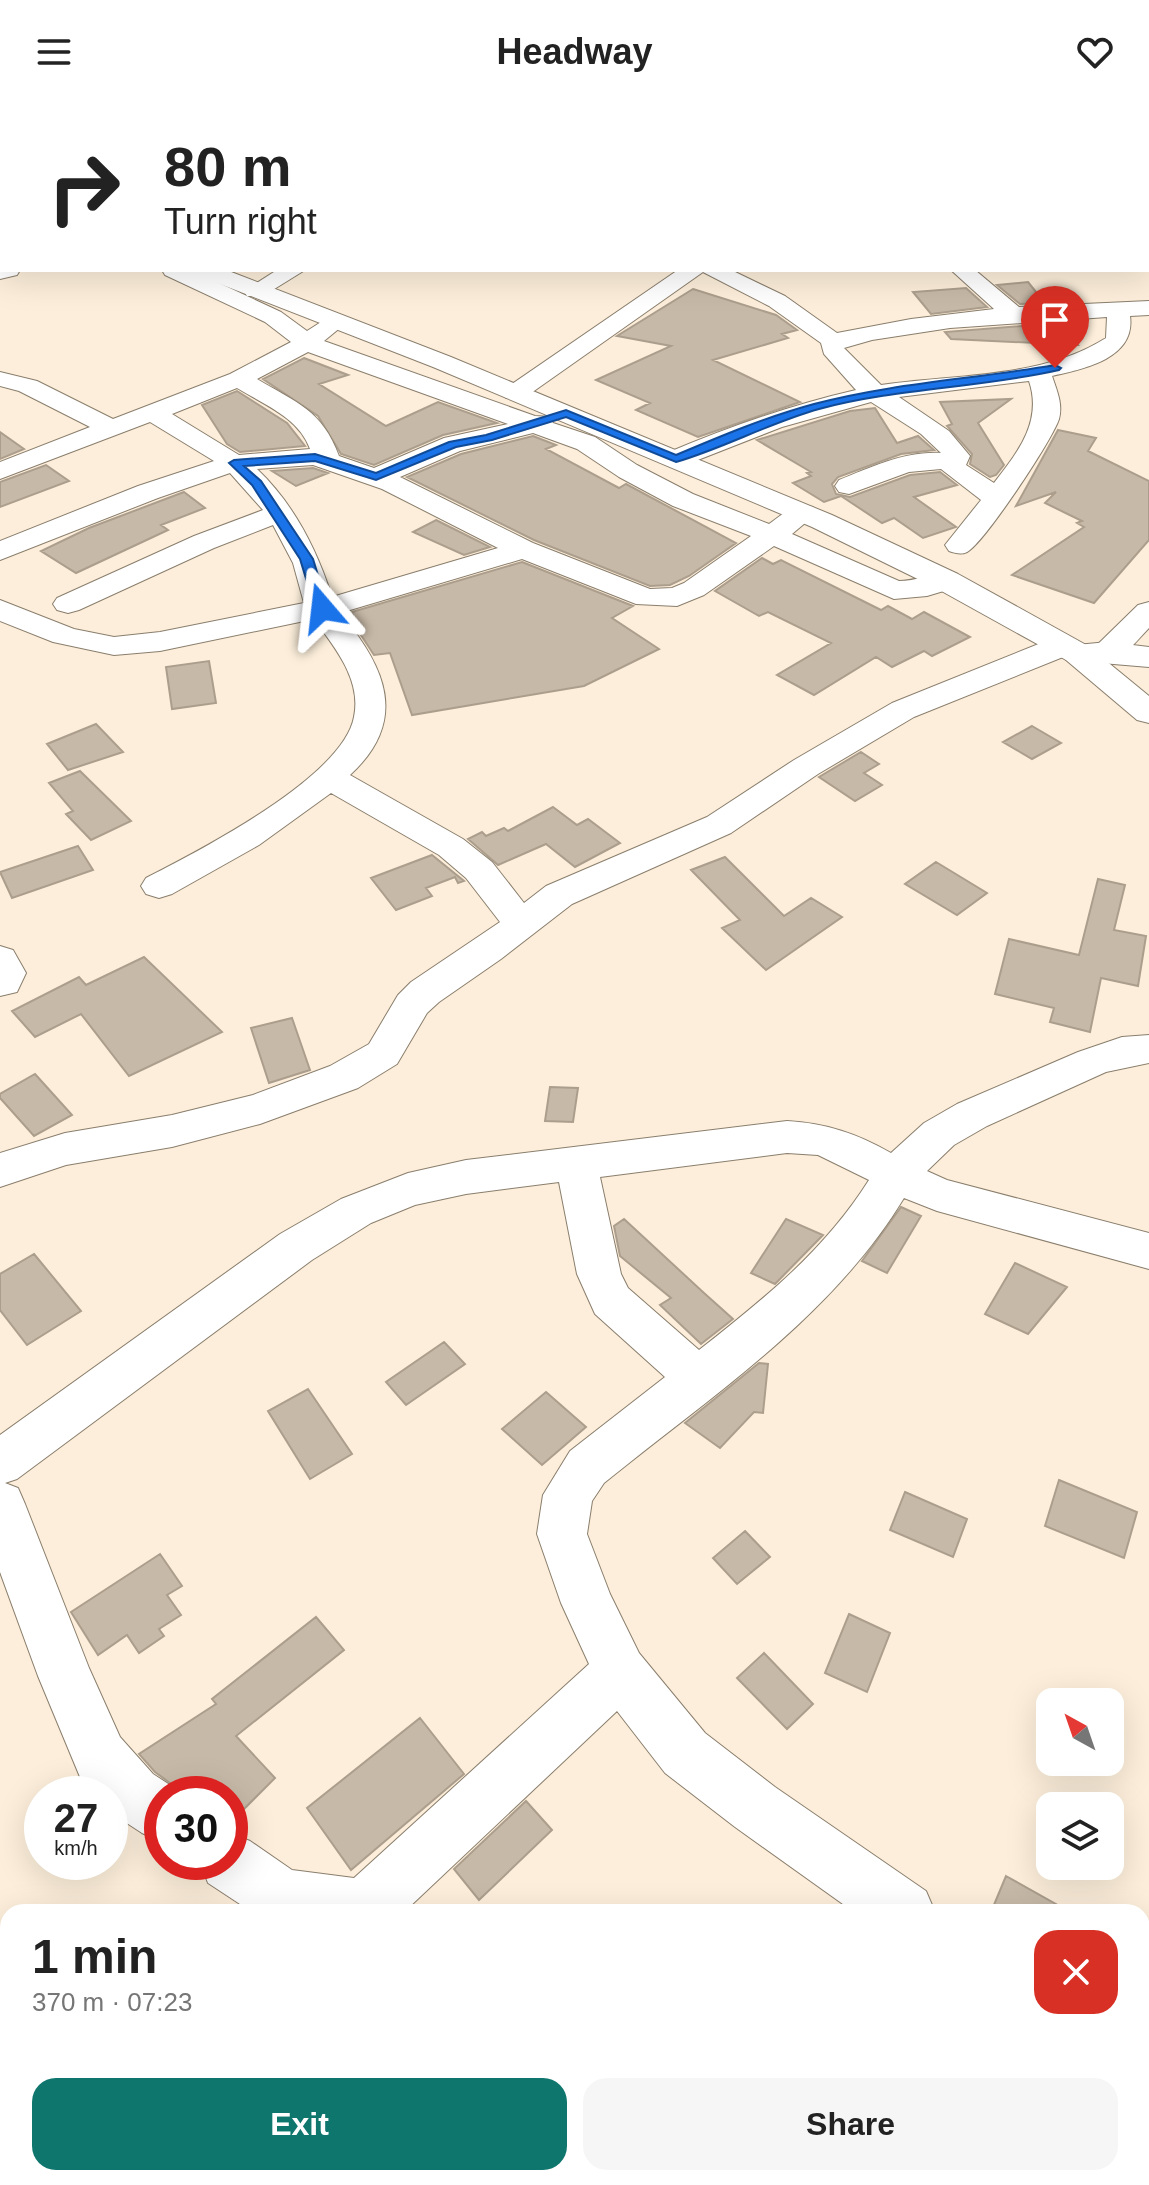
<!DOCTYPE html>
<html lang="en">
<head>
<meta charset="utf-8">
<style>
	:root { --surface:#fff; --page:#f6f6f6; --text:#222; --muted:#767676; --accent:#0f766e }
	body { margin:0; font-family:Helvetica,sans-serif; background:var(--page); color:var(--text); height:100vh; display:flex; flex-direction:column; font-size:30px; white-space:nowrap }
	* { box-sizing:border-box; margin:0 }
	p { font-size:26px; color:var(--muted) }
	.icon { flex:none; width:44px; height:44px; fill:none; stroke:currentColor; stroke-width:2; stroke-linecap:round; stroke-linejoin:round }
	.map { position:relative; flex:1; overflow:hidden }
	.panel { position:absolute; left:0px; top:1800px; width:1150px; height:282px; display:flex; flex-direction:column; background:var(--surface); border-radius:24px 24px 0 0; box-shadow:0 8px 32px #0002 }
	.panel>* { flex:none }
	.banner { position:absolute; left:0px; top:0px; width:1150px; height:168px; box-shadow:0 8px 32px #0002; background:#fff; color:var(--text); overflow:hidden }
	.needle { width:52px; rotate:320deg }
	.fabs { position:absolute; left:1036px; top:1584px; display:grid; gap:16px }
	.fabs a { display:grid; place-items:center; width:88px; height:88px; border-radius:16px; background:var(--surface); box-shadow:0 8px 32px #0002; font-size:40px }
	.speed { position:absolute; left:24px; top:1672px; display:flex; gap:16px; font-size:40px; font-weight:700; text-align:center }
	.speed>* { display:grid; place-content:center; width:104px; height:104px; border-radius:50%; background:var(--surface); box-shadow:0 8px 32px #0002; line-height:1 }
	.speed small { font-size:20px; font-weight:400 }
	.speed .limit { border:12px solid #d22; background:#fff; color:#111 }
	.pin { position:absolute; display:grid; place-items:center; width:68px; height:68px; color:#fff; margin:-82px -34px; border-radius:50% 50% 50% 0; rotate:-45deg; box-shadow:0 0 8px #0007 }
	.pin .icon { rotate:45deg }
	.me { position:absolute; width:88px; margin:-44px; rotate:343deg; stroke-linejoin:round; filter:drop-shadow(0 0 6px #0008) }
	.turn { display:flex; align-items:center; gap:28px; height:168px; padding:0 32px; font-size:36px }
	.turn .icon { width:104px; height:104px; stroke-width:2.5 }
	.turn b { display:block; font-size:56px; line-height:68px }
	.round { display:grid; place-items:center; flex:none; width:84px; height:84px; border-radius:24px; background:var(--page) }
	.headline { display:flex; align-items:center; justify-content:space-between; height:136px; padding:0 32px }
	h1 { font-size:48px; font-weight:700; line-height:60px }
	.primary-button { display:flex; gap:16px; margin-top:auto; padding:16px 32px }
	.primary-button a { flex:1; height:92px; border-radius:24px; background:var(--accent); color:#fff; font-size:32px; font-weight:700; line-height:92px; text-align:center }
	.primary-button a+a { background:var(--page); color:var(--text) }
	header { display:flex; justify-content:space-between; align-items:center; height:104px; padding:0 32px; background:var(--surface); font-size:36px; font-weight:700 }
	.map>svg:first-child { display:block }
</style>
</head>
<body>
<header><svg class="icon" aria-label="menu" viewBox="0 0 24 24"><path d="M4 6h16M4 12h16M4 18h16"/></svg>Headway<svg class="icon" aria-label="heart" viewBox="0 0 24 24"><path d="M12 20l-8-8c-3-5 5-10 8-4 3-6 11-1 8 4z"/></svg></header>
<div class="map">
<svg width="1149" height="2081" viewBox="0 0 1149 2081">
	<rect width="100%" height="100%" fill="#fceeda"/>
	<path fill="#c7b9a7" stroke="#ac9e8c" stroke-width="2" d="M1028,178l17,21 -25,1 -23,-19z
		M966,184l21,19 -56,7 -18,-22z
		M693,185l83,26 21,15 -15,4 6,4 -75,22 87,42 -102,35 -62,-27 14,-7 -54,-23 75,-34 -54,-10z
		M1061,219l17,22 -127,-6 -6,-7z
		M304,254l44,17 -29,9 67,42 52,-24 59,21 -54,12 -69,30 -33,-11 -23,-38 -55,-37z
		M237,287l50,32 18,23 -65,6 -13,-8 -25,-39z
		M1011,295l-33,24 26,42 -8,10 -6,2 -20,-13 2,-10 -25,-28 5,-2 -12,-22z
		M875,304l22,35 21,-7 16,14 -33,4 -63,23 -6,7 4,10 14,3 60,-22 30,-3 17,13 -43,12 42,30 -33,11 -29,-20 -12,5 -41,-27 -17,6 -31,-19 18,-7 -4,-3 4,-1 -54,-32 93,-29z
		M1058,326l38,8 -8,13 61,30v59l-55,63 -82,-28 72,-48 -7,-4 5,-2 -37,-18 11,-11 -40,14z
		M0,328l24,17 -24,10z
		M533,332l23,9 -10,4 73,39 7,-4 110,59 -47,33 -19,9 -20,1 -116,-46 -127,-63 54,-23z
		M46,361l23,16 -69,26v-25z
		M313,364l15,5 -32,13 -24,-15z
		M184,388l21,16 -44,17 7,5 -92,43 -35,-22 48,-23z
		M436,416l54,27 -26,8 -51,-23z
		M762,454l11,6 8,-4 100,50 7,-4 24,13 12,-7 46,25 -38,19 -8,-5 -32,16 -16,-10 -62,38 -37,-20 54,-32 -63,-31 -9,4 -44,-25z
		M522,458l111,44 -21,12 47,31 -75,37 -172,29 -22,-62 -16,2 -15,-23 -7,-20z
		M209,557l7,42 -44,6 -6,-42z
		M96,620l27,28 -55,18 -21,-26z
		M1032,622l29,17 -29,16 -29,-17z
		M861,648l18,12 -15,9 18,12 -27,16 -36,-24z
		M80,667l51,50 -40,19 -25,-26 7,-3 -24,-28z
		M553,703l24,18 11,-6 32,24 -45,24 -29,-23 -48,21 -30,-26 14,-7 4,4 18,-8 4,3z
		M78,742l15,24 -81,28 -12,-26z
		M432,751l32,26 -6,2 -3,-6 -29,11 6,8 -36,14 -25,-32z
		M725,753l59,59 27,-18 31,19 -76,53 -44,-42 18,-8 -49,-50z
		M936,758l51,31 -30,22 -52,-31z
		M1098,775l27,6 -11,45 32,6 -8,50 -37,-8 -11,54 -40,-10 4,-14 -59,-14 14,-55 70,16z
		M144,853l78,75 -93,44 -48,-62 -46,23 -23,-26 67,-34 7,8z
		M292,914l18,52 -41,13 -18,-55z
		M35,970l37,41 -38,21 -34,-38v-4z
		M550,983l28,1 -5,34 -28,-1z
		M901,1103l20,9 -34,57 -25,-12z
		M624,1115l80,74 29,26 -32,25 -41,-39 11,-7 -51,-42 -6,-30z
		M786,1115l37,16 -48,49 -24,-11z
		M34,1150l47,57 -54,34 -27,-35v-36z
		M1015,1159l52,24 -39,47 -43,-20z
		M444,1238l21,22 -59,41 -20,-23z
		M759,1259l9,1 -5,49 -9,-1 -34,36 -35,-25z
		M308,1285l44,65 -42,25 -42,-68z
		M546,1288l40,35 -44,38 -40,-36z
		M1059,1376l78,32 -13,46 -79,-32z
		M905,1388l62,27 -14,38 -63,-27z
		M745,1427l25,26 -33,27 -24,-26z
		M160,1450l22,32 -15,9 14,20 -22,14 5,7 -25,17 -12,-18 -29,20 -27,-43z
		M849,1510l41,19 -23,59 -42,-19z
		M316,1513l28,33 -108,86 39,42 -45,45v-29h-45l-30,-22 -16,-18 77,-50 -4,-5z
		M764,1549l49,51 -26,25 -50,-51z
		M420,1614l44,56 -113,96 -44,-62z
		M526,1697l26,29 -73,70 -25,-31z
		M1006,1772l64,36h-79z"/>
	<g fill="none" stroke-linecap="round" stroke-linejoin="round">
		<g stroke="#8a7e6c" stroke-width="2">
			<path id="street" d="M835,0h26l1,2h-26z
				M1059,0h22l1,2h-23z
				M2,1l2,1 -4,18v-18z
				M1148,16l1,1v12l-1,-1z
				M1148,67h1v12h-1z
				M0,89h2v13h-2z
				M1148,135h1v14h-1z
				M0,161l2,5h18l-3,5 -17,4z
				M162,166h29l90,42 26,19 14,-9h16l4,5 -17,14 211,75 15,1 3,6 42,14 42,28 56,29 76,30c14,-10 25,-21 44,-17l4,6 -25,21 107,47c20,0 39,-11 58,-6l5,6 -5,6 -30,9 -33,3 -120,-53 -70,49 -27,11 -41,-2 -114,-45 -182,54c45,53 70,107 10,162l113,64 29,23 32,41 22,-17 161,-69 87,-57 98,-57 159,-64 11,-2 11,2 4,7 -4,7 -159,64 -96,57 -87,59 -159,71 -71,55 -62,43 -12,11 -30,51 -39,24 -98,36 -88,23 -106,18 -66,22v-34l65,-20 107,-18 81,-20 77,-29 39,-22 29,-49 13,-13 89,-60 -34,-44 -27,-23 -108,-62 -72,52 -87,49 -13,4 -13,-4 -5,-8 5,-8c53,-27 197,-101 208,-161 8,-38 -20,-70 -40,-98l-154,32 -46,4 -61,-13 -53,-21v-21l74,29 40,8 46,-5 144,-29 -11,-40 -20,-38 -59,23 -135,62 -11,3 -11,-3 -4,-6 4,-6 137,-62 69,-26 -33,-37 -72,25 -158,62v-19l138,-55 76,-25 -64,-39 -150,57v-17l90,-35 -71,-36 -19,-5v-14l37,9 76,38 117,-45 61,-32 -26,-20 -100,-47zM308,248l200,72 -64,14 -70,30 -35,-12c-17,-46 -42,-53 -82,-77zM237,284c28,17 62,30 73,61l-71,6 -67,-41zM533,329l44,16 42,28 54,29 78,30 -67,47 -12,5 -22,1 -117,-46 -133,-66 60,-26zM313,361l69,24 116,59 -166,49c-15,-47 -38,-93 -75,-128z
				M277,166h28l-42,26h-16l-3,-5z
				M678,166h53l54,26 52,37 74,-14 83,-10 -43,-39h24l44,37 130,-6v14l-19,1c6,42 -45,53 -78,60 5,15 11,28 7,43 -6,20 -75,124 -92,133 -6,3 -12,1 -18,-1l-4,-6 36,-45 -40,-31 -32,3 -60,22 -10,-2 -4,-6 4,-6c33,-13 66,-29 102,-27l-20,-19 -50,-32 -89,25 -97,38h-18l-4,-6 4,-6c61,-26 124,-48 189,-63l-32,-36 -3,-11 -52,-37 -66,-34 -179,126h-18l-3,-5 3,-5zM1107,213l-1,21c-65,41 -150,36 -225,47l-37,-37 28,-8 78,-12zM1029,277c14,41 -12,72 -35,102l-28,-18 4,-9 -21,-25 -50,-34z
				M1149,498v26c-16,16 -28,37 -52,31l-4,-7 4,-7 41,-40z
				M0,842l13,4 13,23 -9,19 -17,4z
				M1149,931v28l-43,9 -119,54 -33,19 -27,26 20,9 202,53v36l-212,-58 -33,-13c-72,119 -193,198 -300,285l-12,18 -5,33 23,60 29,59 66,80 70,54 151,104 9,21h-81l-119,-85 -70,-54 -48,-62 -213,201h-152l-44,-29 -8,-21h30v-29l20,8 42,29 62,8 235,-214 -28,-61 -24,-69 6,-39 27,-44 95,-74 -70,-63 -18,-40 -18,-92 -93,12 -51,11 -44,18 -59,37 -295,219 -12,4 13,5 7,16 64,164 31,69 33,37 29,19 -20,1v48l-20,-9 -29,-19 -3,-3v-17h-15l-15,-17 -42,-101 -38,-104v-137l280,-201 61,-35 67,-26 58,-13 321,-39c39,2 71,13 104,32l33,-30 33,-19 121,-52 44,-15zM787,1049l31,2 51,25c-44,70 -105,119 -170,170l-71,-62 -7,-14 -21,-97z
				M1142,1888l7,3v62l-7,-3z
				M145,2074h69l-3,7h-69z
				M830,2074h68l-3,7h-68z"/>
		</g>
		<g stroke="#8a7e6c" stroke-width="2">
			<path id="secondary" d="M1108,538l41,5v20l-83,-7 -5,-7 5,-7z"/>
		</g>
		<g stroke="#8a7e6c" stroke-width="2">
			<path id="primary" d="M0,51h2v13h-2z
				M193,166h33l225,87 381,158 126,59 130,72 61,50v27l-12,-3 -71,-60 -130,-72 -124,-61 -379,-160 -236,-92z"/>
		</g>
		<use href="#street" fill="#fff" fill-rule="evenodd"/>
		<use href="#secondary" fill="#fff" fill-rule="evenodd"/>
		<use href="#primary" fill="#fff" fill-rule="evenodd"/>
	</g>
	<path fill="#1a73e8" stroke="#114b97" stroke-width="2" d="M1055,261l6,3 -2,2c-79,18 -162,18 -240,39 -50,14 -95,39 -143,53l-110,-45 -74,23 -36,7 -80,33 -61,-19 -71,5 17,15 52,78 15,49 -6,4 -7,-4 -15,-49 -48,-74 -23,-22 5,-3 81,-6 61,19 73,-31 37,-7 80,-25 110,45c45,-19 90,-38 138,-51 79,-21 161,-25 241,-39z"/>
</svg>
<div class="fabs">
<a><svg class="needle" viewBox="-14 -14 28 28"><path d="M0-13l5 13h-10z" fill="#e53935"/><path d="M0 13l5-13h-10z" fill="#767676"/></svg></a>
<a><svg class="icon" aria-label="layers" viewBox="0 0 24 24"><path d="M12 4l9 5-9 5-9-5zM3 14l9 5 9-5"/></svg></a>
</div>
<div class="speed"><div>27<small>km/h</small></div><div class="limit">30</div></div>
<div class="pin" style="left:1055px;top:264px;background:#d93025"><svg class="icon" aria-label="arrive" viewBox="0 0 24 24"><path d="M6 21V4h12l-3 4 3 4H6"/></svg></div>
<svg class="me" style="left:322px;top:504px" viewBox="-20 -20 40 40"><path d="M0-17L14 15 0 8-14 15z" fill="#1a73e8" stroke="#fff" stroke-width="4"/></svg>
<div class="banner">
<div class="turn"><svg class="icon" aria-label="right" viewBox="0 0 24 24"><path d="M7 20v-9h11M14 6l5 5-5 5"/></svg><div><b>80 m</b>Turn right</div></div>
</div>
<section class="panel">
<div class="headline"><div><h1>1 min</h1><p>370 m · 07:23</p></div><a class="round" style="background:#d93025;color:#fff"><svg class="icon" aria-label="close" viewBox="0 0 24 24"><path d="M6 6l12 12M18 6L6 18"/></svg></a></div>
<div class="primary-button"><a>Exit</a><a>Share</a></div>
</section>
</div>
</body>
</html>
